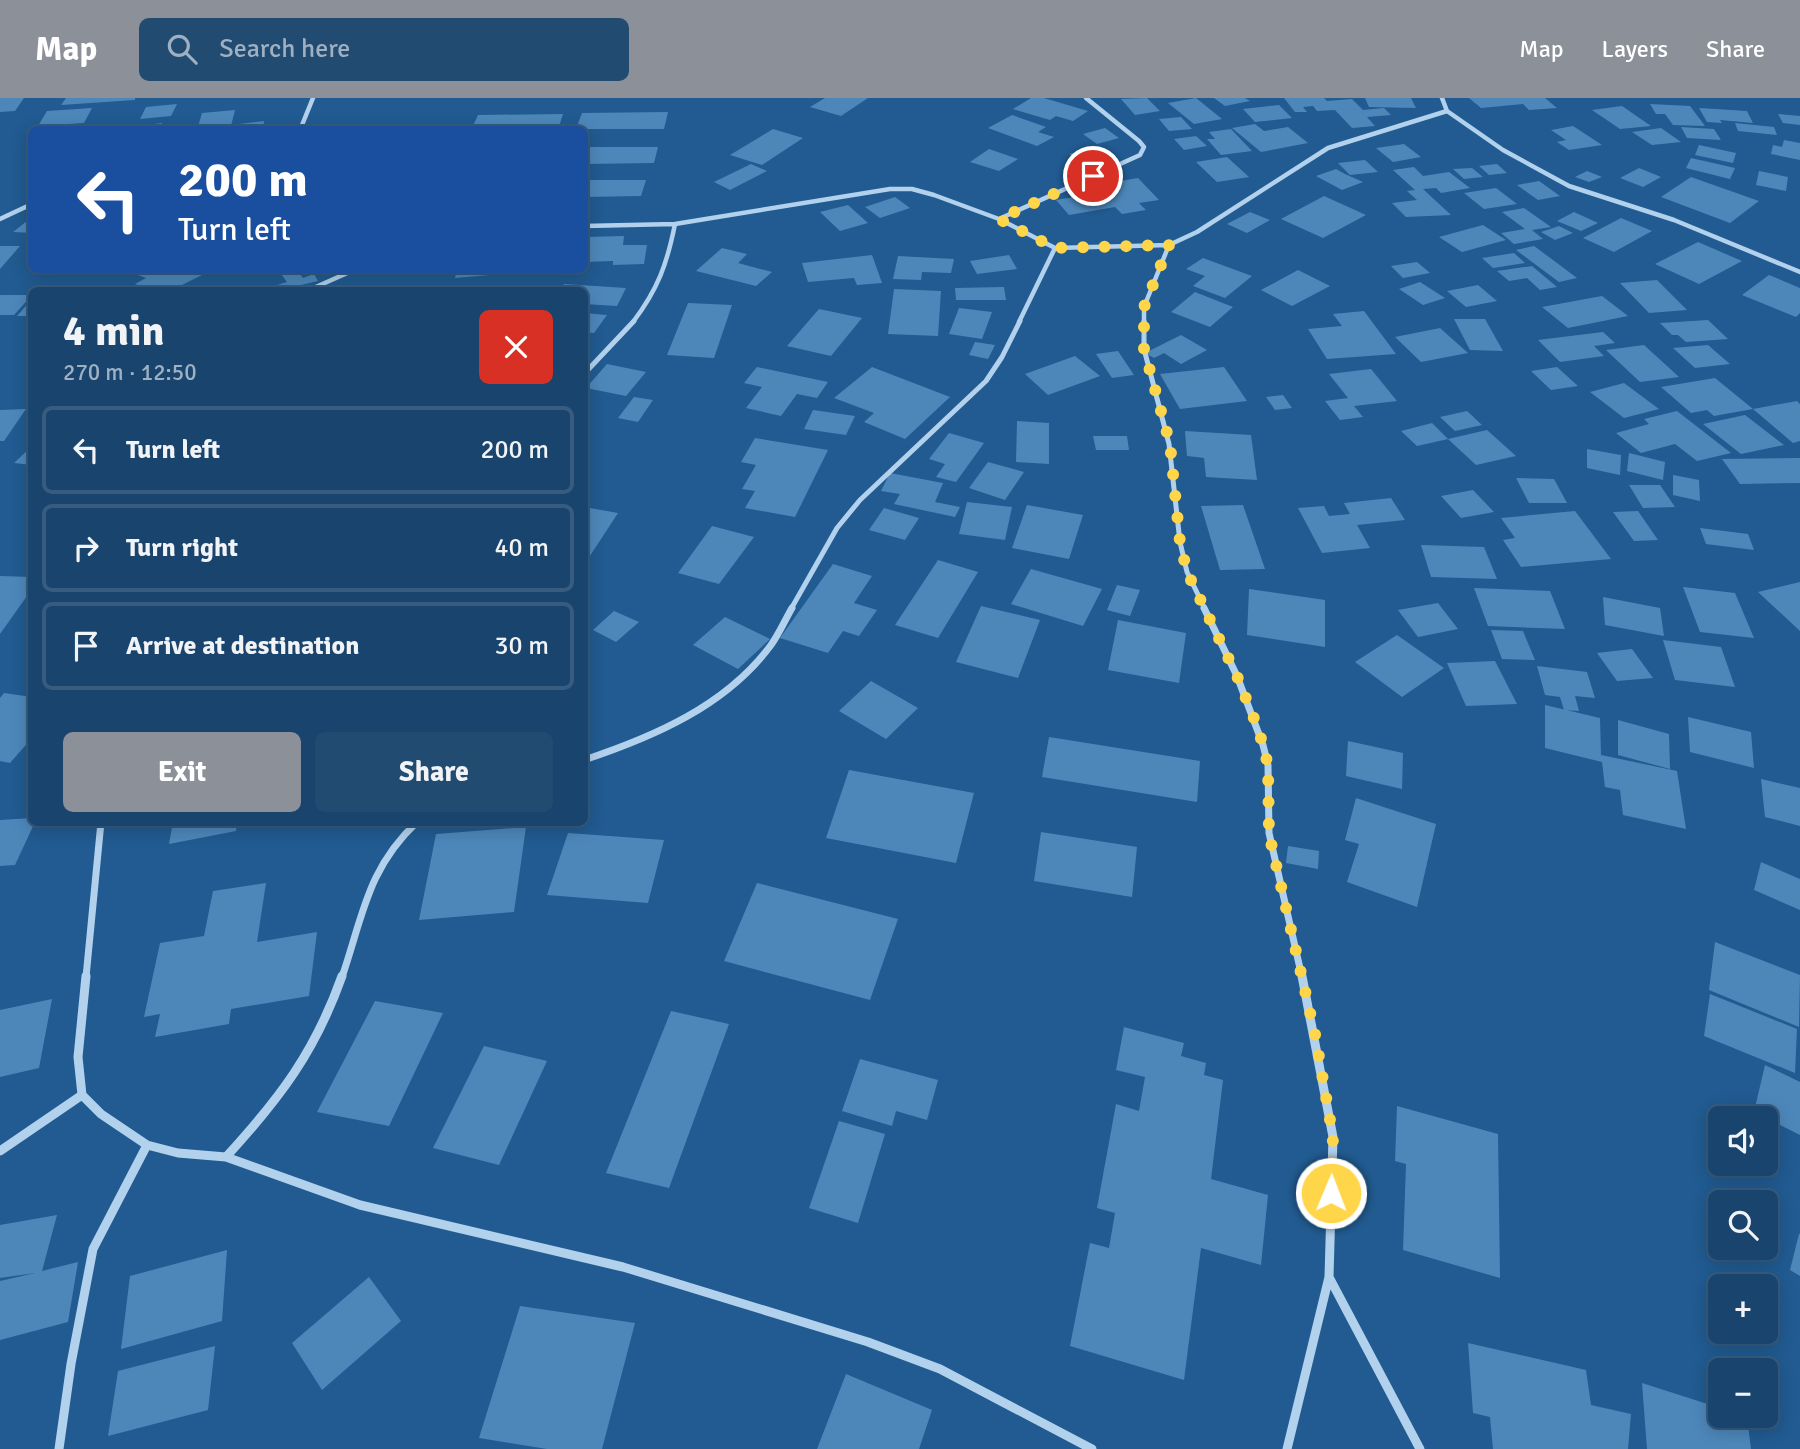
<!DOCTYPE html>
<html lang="en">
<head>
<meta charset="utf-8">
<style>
	:root { --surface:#19446d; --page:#224b72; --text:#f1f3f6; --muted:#9fb0c2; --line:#375c80; --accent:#8c9099 }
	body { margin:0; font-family:Signika,sans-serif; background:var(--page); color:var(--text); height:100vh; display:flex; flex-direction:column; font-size:26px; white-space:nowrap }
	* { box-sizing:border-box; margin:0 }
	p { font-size:23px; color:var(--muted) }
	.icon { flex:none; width:38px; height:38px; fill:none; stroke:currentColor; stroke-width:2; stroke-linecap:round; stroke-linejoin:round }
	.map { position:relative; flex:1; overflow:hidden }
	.panel { position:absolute; left:28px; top:189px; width:560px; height:539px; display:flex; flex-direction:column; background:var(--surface); border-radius:10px; box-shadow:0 4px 18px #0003,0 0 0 2px var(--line) }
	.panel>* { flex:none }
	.banner { position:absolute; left:28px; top:28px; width:560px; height:147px; border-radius:10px; box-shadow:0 4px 18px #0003,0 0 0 2px var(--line); background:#1a4fa0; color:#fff; overflow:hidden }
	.tools { position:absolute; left:1708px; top:1008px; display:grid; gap:14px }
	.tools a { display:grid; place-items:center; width:70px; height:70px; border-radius:10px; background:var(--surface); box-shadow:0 4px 18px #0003,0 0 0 2px var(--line); font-size:35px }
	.pin { position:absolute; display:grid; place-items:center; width:60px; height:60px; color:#fff; margin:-30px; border:4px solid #fff; border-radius:50%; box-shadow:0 2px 7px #0007 }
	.me { position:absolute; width:77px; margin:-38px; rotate:1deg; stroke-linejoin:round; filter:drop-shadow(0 0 5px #0008) }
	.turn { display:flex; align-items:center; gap:24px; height:147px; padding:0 35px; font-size:32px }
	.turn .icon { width:91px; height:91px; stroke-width:2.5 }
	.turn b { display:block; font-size:49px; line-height:60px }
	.round { display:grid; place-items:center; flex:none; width:74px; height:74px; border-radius:10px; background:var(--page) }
	.overview { display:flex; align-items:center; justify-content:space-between; height:119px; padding:0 35px }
	h1 { font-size:42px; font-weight:800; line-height:52px }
	.cta { display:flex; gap:14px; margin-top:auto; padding:14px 35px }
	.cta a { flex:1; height:80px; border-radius:10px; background:var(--accent); color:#fff; font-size:28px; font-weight:800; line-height:80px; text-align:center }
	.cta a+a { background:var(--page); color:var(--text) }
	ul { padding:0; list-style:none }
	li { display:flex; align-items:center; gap:21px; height:88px; margin:0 14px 10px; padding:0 21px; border:4px solid var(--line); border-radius:10px }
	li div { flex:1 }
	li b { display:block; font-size:26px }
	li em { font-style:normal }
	header { display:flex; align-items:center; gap:42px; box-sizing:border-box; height:98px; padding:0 35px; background:var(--accent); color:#fff }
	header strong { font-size:33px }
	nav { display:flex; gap:38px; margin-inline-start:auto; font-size:24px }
	.search { width:490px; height:63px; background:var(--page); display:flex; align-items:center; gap:18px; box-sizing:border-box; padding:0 24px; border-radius:10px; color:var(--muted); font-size:26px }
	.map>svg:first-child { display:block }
</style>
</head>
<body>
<header>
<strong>Map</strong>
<div class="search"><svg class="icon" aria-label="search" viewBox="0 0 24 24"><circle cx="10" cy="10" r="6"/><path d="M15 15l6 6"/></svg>Search here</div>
<nav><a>Map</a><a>Layers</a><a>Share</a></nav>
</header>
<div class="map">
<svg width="1800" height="1351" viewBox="0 0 1800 1351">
	<rect width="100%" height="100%" fill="#215b91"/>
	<path fill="#4d87ba" d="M0,0h24l-9,13 -15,1z
		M66,0h69v2l-74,5z
		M825,0h43l-27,18 -31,-9z
		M1031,0h13l44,13 -15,10 -17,-5 -6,4 -37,-11z
		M1147,0l13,13 -25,4 -14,-16z
		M1196,0l26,21 -28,5 -26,-21z
		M1214,0h31l5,3 -25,5z
		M1284,0h40l3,3 25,-2 11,11 21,-2 7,7 -24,2 8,9 -23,2 -17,-18 -18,1 -4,-5 -10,1 4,5h-12z
		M1365,0h46l5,10 -47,-1z
		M1469,0h76l12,10 -28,2 -6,-6 -42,4z
		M177,6l-6,12 -31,3 6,-12z
		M1650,6l40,2 15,20 -32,-1 -8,-11h-9z
		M1279,7l13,13 -37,4 -12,-13z
		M1622,8l29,20 -31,3 -28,-19z
		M92,10l-8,15 -46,3 9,-15z
		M1699,10l48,3 6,12 -33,-3 2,3 -15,-1z
		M235,12l-5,20h-33l5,-17z
		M668,14l-4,17h-88l6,-16z
		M563,16l-5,16h-87l7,-15z
		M1778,16l22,2v9l-17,-2z
		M1012,17l34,12 -8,5 16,5 -17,9 -49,-18z
		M1181,19l11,12 -23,2 -10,-12z
		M264,23l-1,9h-25l1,-6z
		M162,25l-2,7h-38v-2z
		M1735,25l39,4 3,8 -39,-4z
		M1255,26l9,7 24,-4 20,16 -47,9 -29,-24z
		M1573,28l29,19 -33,5 -12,-8 9,-2 -15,-10z
		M1681,29l33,2 7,11 -34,-2z
		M1105,30l14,10 -22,6 -14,-10z
		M1661,30l20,14 -29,3 -20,-13z
		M773,31l30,9 -41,27 -32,-10z
		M1231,31l21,22 -31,4 -14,-16h8l-6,-7z
		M1196,38l11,10 -23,4 -10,-11z
		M1784,42l16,3v17l-29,-6 2,-9 9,2z
		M1404,46l17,13 -28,5 -17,-14z
		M1699,47l37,8 -3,10 -38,-8z
		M584,49h74l-4,16 -70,1z
		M1090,50l18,11 -21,6 -18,-11z
		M989,51l29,10 -19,12 -29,-9z
		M1227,59l22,20 -32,5 -21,-20z
		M1691,60l44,10 -5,11 -44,-11z
		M1365,62l13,12 -28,3 -12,-12z
		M751,66l16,7 -37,19 -16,-8z
		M1497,66l10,9 -18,2 -10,-9z
		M1414,69l9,9 26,-4 21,16 -29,5 -5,-5 -13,1 28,26 -45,2 -14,-14 25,-3 -10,-9 8,-1 -22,-20z
		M1472,70l11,9 -19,2 -11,-10z
		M1639,70l22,9 -18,10 -23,-9z
		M1336,71l9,5 18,8 -21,8 -26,-14z
		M1587,73l15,6 -13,5 -14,-5z
		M1759,73l29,6 -2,14 -30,-6z
		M1691,79l68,24 -29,22 -69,-26z
		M1138,80l21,22 -20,3 7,7 -24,4 -7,-7 -46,8 -13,-15 54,-9 -8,-7z
		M584,82h62l-5,16 -57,1z
		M1539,83l21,15 -22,4 -21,-15z
		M1496,90l21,16 -33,5 -20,-16z
		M1324,98l42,19 -43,23 -42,-19z
		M895,99l15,11 -30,10 -15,-11z
		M848,107l20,18 -28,8 -20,-19z
		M1524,110l27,19 -19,3 11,9 -29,5 -13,-11 24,-4 -23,-17z
		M1250,114l20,8 -23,13 -20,-9z
		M1574,114l24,11 -17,8 -24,-10z
		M32,119v16l-19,-1z
		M1621,120l31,13 -38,21 -31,-14z
		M1483,127l23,15 -44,12 -23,-15z
		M1559,128l14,7 -18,7 -14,-8z
		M624,138l-1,9h24l-3,19 -31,1v-4l-29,1v-25z
		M1698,144l44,19 -43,23 -44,-20z
		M0,148h20l-20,23z
		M1534,148l19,14 24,18 -18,4 -43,-32z
		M722,150l25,6 -9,9 34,9 -16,14 -60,-15z
		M1514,155l11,10 -32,5 -11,-10z
		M872,157l10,28 -25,2 -3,-7 -46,4 -6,-19z
		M1009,157l8,14 -40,5 -7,-13z
		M898,158l56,3 -3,14 -29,-1 -1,8 -28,-1z
		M1203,160l49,18 -27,22 -32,-12 12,-10 -19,-7z
		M1417,164l13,11 -27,5 -12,-12z
		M1532,168l25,21 -17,3 -13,-12 -18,3 -12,-10z
		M125,172h87l-40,20h-20l-17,-6 11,-6z
		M297,172l6,8 11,-4 4,7 -38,9 -3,-5 10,-3 -6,-8z
		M457,172h57l-1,3 -58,5z
		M1298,172l32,16 -38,20 -31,-16z
		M1769,177l31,13v25l-4,4 -54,-22z
		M1657,182l30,30 -38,3 -29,-30z
		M1420,184l25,16 -22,7 -24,-16z
		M564,186l62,4 -9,18 -33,-2v-14h-24z
		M1478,187l19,16 -31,6 -19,-16z
		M1004,189l2,13h-50l-1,-12z
		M894,191l47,2 -3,45 -50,-2z
		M1195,194l38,15 -23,20 -39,-15z
		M0,197h32l-18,20h-14z
		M1602,198l26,20 -60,12 -26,-21z
		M32,201v17h-15z
		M688,205l44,2 -18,53 -47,-3z
		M959,210l33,4 -10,27 -33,-5z
		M819,211l43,9 -31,38 -44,-10z
		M1364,213l32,43 -69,5 -19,-30 34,-3 -9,-12z
		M584,215l23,2 -13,18 -10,-1z
		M1454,221h31l18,32 -33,-1z
		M1708,222l20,19 -42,3 -8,-7h-6l-12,-12z
		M1440,230l28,25 -47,9 -26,-25z
		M1603,234l12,11 -21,3 10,10 -44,6 -22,-22z
		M1181,237l26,15 -26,14 -17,-11 -10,5 -9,-5z
		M975,244l20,3 -7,14 -19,-4z
		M1644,247l35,32 -39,5 -34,-32z
		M1708,247l22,19 -35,4 -22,-20z
		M1118,253l16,24 -22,3 -16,-24z
		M1075,258l25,20 -52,19 -23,-21z
		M607,266l39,8 -20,24 -40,-8z
		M757,269l71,15 -11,16 -20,-4 -16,22 -35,-8 16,-21 -18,-4z
		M872,269l78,30 -45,42 -41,-17 10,-9 -40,-15z
		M1224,269l23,34 -67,8 -20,-35z
		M1557,269l21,19 -27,4 -20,-19z
		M1371,271l26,32 -43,5 9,11 -23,3 -15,-19 23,-3 -19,-24z
		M1715,280l38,31 -39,7 -7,-6 -16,3 -30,-26z
		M1624,285l35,26 -35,9 -34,-26z
		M1283,297l9,13 -17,2 -9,-13z
		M634,299l19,3 -15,22 -20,-4z
		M1797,303l3,3v37l-7,2 -40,-34z
		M26,311l-22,32h-4v-31z
		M813,312l42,6 -9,19 -42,-6z
		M1467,313l15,14 -27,6 -15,-14z
		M1677,313l54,42 -34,8 -22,-17 -34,9 -25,-20 33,-9 -5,-5z
		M1745,317l39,30 -43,9 -38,-30z
		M1017,323l32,2v41l-33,-2z
		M1432,325l16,16 -31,7 -16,-15z
		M1487,332l29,26 -40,9 -28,-26z
		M1185,333l66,4 6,45 -51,-3 -2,-19 -17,-2z
		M949,335l35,10 -28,39 -20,-5 9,-13 -16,-5z
		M1093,338h34l2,14h-33z
		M755,340l73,12 -33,67 -50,-9 10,-17 -13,-2 14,-24 -15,-3z
		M32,348v19l-18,-2z
		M1587,351l34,6 -1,20 -33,-7z
		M1629,355l36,9 -2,18 -36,-9z
		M1800,360v25l-60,1 -18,-25z
		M988,364l36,10 -19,28 -36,-12z
		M890,375l53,10 -8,19 25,5 -5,10 -61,-13 6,-10 -19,-3z
		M1673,377l26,5 1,21 -27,-6z
		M1516,380l38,1 13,24h-38z
		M1629,387h31l15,22 -32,1z
		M1473,392l21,22 -33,6 -20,-22z
		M1391,400l14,22 -48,5 13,23 -48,5 -24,-45 26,-2 5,10 21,-2 -6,-11z
		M967,404l45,5 -7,33 -46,-6z
		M1027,407l56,10 -14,44 -57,-11z
		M1243,407l22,64 -45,1 -19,-64z
		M584,409l34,6 -34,52z
		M884,410l35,10 -14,22 -36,-10z
		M1575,413l36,48 -90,8 -18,-27 12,-2 -14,-20z
		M1638,413l20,29 -24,1 -21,-29z
		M712,428l42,11 -35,47 -41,-11z
		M1700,430l48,6 6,16 -48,-6z
		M1421,447l63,2 13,32 -66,-2z
		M938,462l40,12 -40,66 -43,-13z
		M833,466l39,12 -18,27 23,7 -18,26 -16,-5 -15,22 -48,-15z
		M1031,471l71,20 -19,37 -72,-22z
		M0,478l32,1v12l-32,45z
		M1800,484v49l-42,-39z
		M1117,487l23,5 -10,26 -23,-6z
		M1683,489l52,6 19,45 -54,-6z
		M1474,490l76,3 15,38 -77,-3z
		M1249,491l76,11v47l-78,-12z
		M1603,499l57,11 4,28 -59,-11z
		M1438,505l20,26 -40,8 -20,-27z
		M981,508l59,14 -22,58 -62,-16z
		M614,513l25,11 -23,20 -23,-12z
		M725,519l45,22 -32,30 -45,-24z
		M1118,522l68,13 -7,50 -71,-13z
		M1491,532l32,1 12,29 -33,-1z
		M1397,537l47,33 -42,29 -47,-35z
		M1663,542l58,7 14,40 -60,-7z
		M1632,551l21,29 -36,3 -20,-28z
		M1495,563l22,43 -51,2 -19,-43z
		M1537,568l50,6 8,26 -20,-2 4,15 -15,-1 -4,-13 -15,-2z
		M871,583l47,27 -32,31 -47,-28z
		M4,595l28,4v41l-22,25 -10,-2v-63z
		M1545,607l55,13 1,37 76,16 9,58 -63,-14 -3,-25 -15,-3 -3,-25 -57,-14z
		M1688,619l63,15 3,36 -64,-16z
		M1618,622l51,14 1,35 -52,-14z
		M1049,639l151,24 -3,41 -155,-25z
		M1348,643l55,12 -1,36 -56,-13z
		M849,672l125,23 -18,70 -130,-25z
		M1761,681l39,9v38l-35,-9z
		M1356,700l80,26 -19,83 -70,-25 12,-38 -14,-4z
		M32,720v4h3l-20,43 -15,1v-46z
		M173,724h64l-1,9 -67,13z
		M526,729l-12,85 -95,8 17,-86z
		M1041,734l96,15 -5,50 -98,-16z
		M568,735l96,7 -16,63 -101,-8z
		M1288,748l31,5 -1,18 -32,-6z
		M1761,764l39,17v31l-46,-20z
		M266,785l-9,59 60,-10 -8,64 -78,13 -2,15 -74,13 5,-23 -16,3 16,-74 44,-7 9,-45z
		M757,785l141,36 -28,81 -146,-39z
		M1715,844l85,33 -1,52 -90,-37z
		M1710,896l87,35 -2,44 -91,-37z
		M52,901l-13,69 -39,9v-67z
		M375,903l68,12 -54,113 -72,-14z
		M671,913l58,13 -60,164 -63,-15z
		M1124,929l60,16 -3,13 25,7 -2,12 19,5 -12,99 57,16 -7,70 -60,-17 -17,132 -114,-34 20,-103 19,5 6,-35 -18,-5 19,-104 23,7 6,-34 -29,-7z
		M484,948l63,15 -48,104 -66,-17z
		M860,961l78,21 -11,40 -31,-9 -4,15 -50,-15z
		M1765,967l35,17v53l-46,-23z
		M1397,1008l101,28 2,144 -97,-28 3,-86 -11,-3z
		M839,1023l46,13 -27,89 -49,-15z
		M57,1117l-15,56 36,-9 -10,60 -68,18v-59l35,-8 -35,5v-53z
		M1799,1136h1v42l-10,-6z
		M227,1152l-5,71 -101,28 9,-73z
		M369,1179l32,44 -79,69 -30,-47z
		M520,1208l115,17 -33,126h-55l-68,-11z
		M1468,1245l118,27 5,35 40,9 -3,35h-135l-3,-32 -17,-4z
		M215,1248l-7,64 -100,26 10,-65z
		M846,1276l86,36 -13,39h-102z
		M1642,1285l78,25v8l27,1 4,32h-104z"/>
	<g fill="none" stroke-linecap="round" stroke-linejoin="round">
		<path stroke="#b2d1ed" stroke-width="4.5" d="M1442,0l5,13 56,39 66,36 105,34 126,52
			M300,32l13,-32
			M0,121l32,-15
			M999,121l141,-64 4,-8 -5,-6 -53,-43
			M584,128l91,-2 215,-35h22l22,6 65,24 56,29 114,-3 28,-13 131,-84 119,-37
			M309,192l45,-20
			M633,224c25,-33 34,-58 42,-98
			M1019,224l36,-74
			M1144,224v-15l25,-62"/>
		<path stroke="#b2d1ed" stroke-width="5" d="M1144,223v28l25,95 11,98 7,30 18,37
			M584,276l50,-53
			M791,511l46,-81 23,-28 126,-119 16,-24 18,-36"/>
		<path stroke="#b2d1ed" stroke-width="7" d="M1204,510l33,68 26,69 5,20 1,68 33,144
			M584,662c69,-23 142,-54 187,-115 8,-11 14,-25 21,-37
			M86,879l15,-155
			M342,879c21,-61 25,-108 75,-155"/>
		<path stroke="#b2d1ed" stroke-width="9" d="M86,878l-8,81 4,38 19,19 46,31 31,8 48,4 134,48 263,62 245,75 72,27 152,80
			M0,1053l82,-56
			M226,1059c54,-59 89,-105 116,-181
			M1329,1179l91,172
			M59,1351l12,-85 22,-115 54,-104
			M1287,1351l42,-172 4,-140 -31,-161"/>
	</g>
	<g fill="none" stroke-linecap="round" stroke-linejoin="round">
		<path stroke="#ffd54a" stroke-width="12" stroke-dasharray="0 21.6" d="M1093,78l-94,43 56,29 114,-3 -25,62v42l26,95 10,98 7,30 50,104 22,55 9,34 1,69 46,200 18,103 -2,56"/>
	</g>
</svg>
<div class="tools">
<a><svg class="icon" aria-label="sound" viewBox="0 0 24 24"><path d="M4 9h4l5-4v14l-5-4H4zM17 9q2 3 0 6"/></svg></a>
<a><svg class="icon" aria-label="search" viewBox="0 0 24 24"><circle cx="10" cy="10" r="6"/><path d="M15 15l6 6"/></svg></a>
<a>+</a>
<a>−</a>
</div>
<div class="pin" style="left:1093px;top:78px;background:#d93025"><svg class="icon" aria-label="arrive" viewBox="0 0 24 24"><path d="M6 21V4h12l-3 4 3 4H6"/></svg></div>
<svg class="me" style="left:1331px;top:1095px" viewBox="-20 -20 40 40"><circle r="17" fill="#ffd54a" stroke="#fff" stroke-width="3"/><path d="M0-11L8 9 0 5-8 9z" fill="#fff"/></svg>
<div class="banner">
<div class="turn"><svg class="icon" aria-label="left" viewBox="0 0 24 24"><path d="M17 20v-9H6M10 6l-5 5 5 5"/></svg><div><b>200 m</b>Turn left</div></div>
</div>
<section class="panel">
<div class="overview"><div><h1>4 min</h1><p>270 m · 12:50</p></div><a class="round" style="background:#d93025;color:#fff"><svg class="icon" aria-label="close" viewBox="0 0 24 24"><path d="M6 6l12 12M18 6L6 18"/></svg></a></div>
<ul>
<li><svg class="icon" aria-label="left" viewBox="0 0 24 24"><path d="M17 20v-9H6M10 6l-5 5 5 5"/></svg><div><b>Turn left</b></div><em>200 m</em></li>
<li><svg class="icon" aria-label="right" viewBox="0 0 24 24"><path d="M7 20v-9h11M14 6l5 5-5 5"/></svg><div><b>Turn right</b></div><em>40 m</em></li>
<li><svg class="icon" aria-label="arrive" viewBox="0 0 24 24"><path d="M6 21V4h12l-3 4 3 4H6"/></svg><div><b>Arrive at destination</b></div><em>30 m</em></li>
</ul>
<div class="cta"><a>Exit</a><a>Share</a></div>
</section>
</div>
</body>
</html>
